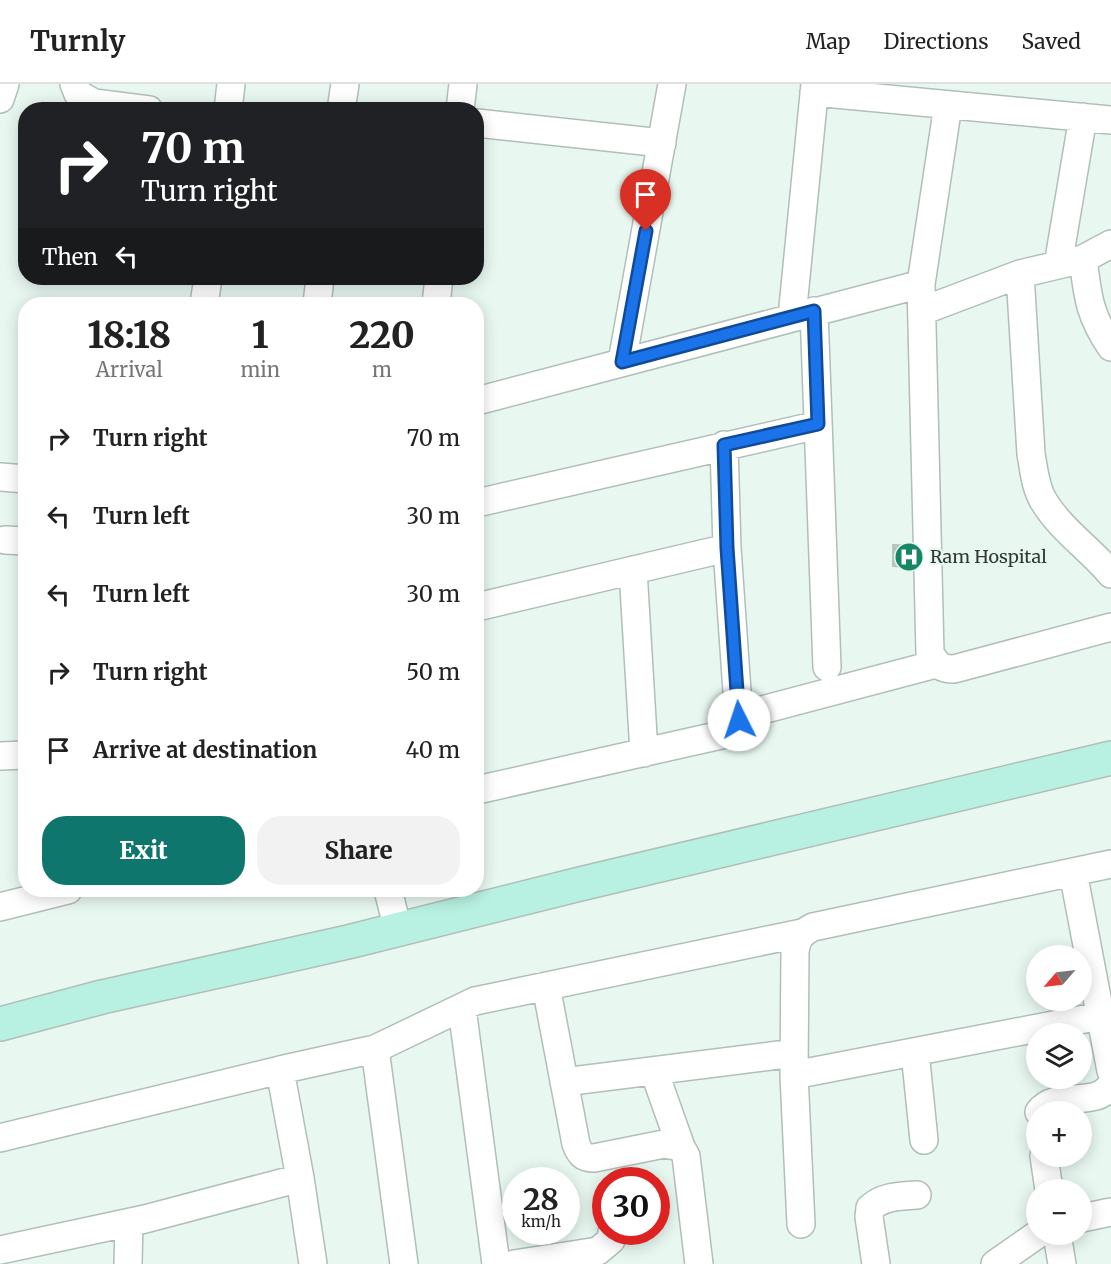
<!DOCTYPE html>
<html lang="en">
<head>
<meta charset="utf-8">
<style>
	:root { --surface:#fff; --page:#f2f2f2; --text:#222; --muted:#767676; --line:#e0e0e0; --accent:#0f766e }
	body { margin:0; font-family:Merriweather,serif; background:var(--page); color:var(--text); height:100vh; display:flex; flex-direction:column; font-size:22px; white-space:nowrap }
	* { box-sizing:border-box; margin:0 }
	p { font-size:20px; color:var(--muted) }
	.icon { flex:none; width:33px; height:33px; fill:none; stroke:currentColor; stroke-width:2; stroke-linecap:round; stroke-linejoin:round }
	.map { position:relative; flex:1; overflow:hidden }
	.drawer { position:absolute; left:18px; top:213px; width:466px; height:600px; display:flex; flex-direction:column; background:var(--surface); border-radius:24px; box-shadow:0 3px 15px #0003 }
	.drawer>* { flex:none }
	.guide { position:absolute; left:18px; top:18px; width:466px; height:183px; border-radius:24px; box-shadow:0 3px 15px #0003; background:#202124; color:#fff; overflow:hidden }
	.needle { width:39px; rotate:242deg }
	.tools { position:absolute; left:1026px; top:861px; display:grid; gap:12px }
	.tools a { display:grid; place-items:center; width:66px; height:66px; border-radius:50%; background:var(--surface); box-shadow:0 3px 15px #0003; font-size:30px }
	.speed { position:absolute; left:502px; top:1083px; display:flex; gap:12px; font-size:30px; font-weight:700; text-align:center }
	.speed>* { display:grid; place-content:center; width:78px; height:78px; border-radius:50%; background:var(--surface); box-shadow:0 3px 15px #0003; line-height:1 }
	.speed small { font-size:15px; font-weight:400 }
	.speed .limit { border:9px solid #d22; background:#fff; color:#111 }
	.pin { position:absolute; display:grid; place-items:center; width:51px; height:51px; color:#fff; margin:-62px -26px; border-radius:50% 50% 50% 0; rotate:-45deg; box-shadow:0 0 6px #0007 }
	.pin .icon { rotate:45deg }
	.me { position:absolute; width:66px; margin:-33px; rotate:356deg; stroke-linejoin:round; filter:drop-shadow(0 0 4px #0008) }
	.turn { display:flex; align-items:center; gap:21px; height:126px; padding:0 24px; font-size:27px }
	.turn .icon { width:78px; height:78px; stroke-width:2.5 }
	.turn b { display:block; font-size:42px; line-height:51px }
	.then { display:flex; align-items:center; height:57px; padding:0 24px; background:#0003; gap:12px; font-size:22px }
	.eta { display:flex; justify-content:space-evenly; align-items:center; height:102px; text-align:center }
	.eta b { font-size:36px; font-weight:800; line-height:42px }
	.action { display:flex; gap:12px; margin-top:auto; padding:12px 24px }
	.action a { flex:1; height:69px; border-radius:24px; background:var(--accent); color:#fff; font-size:24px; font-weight:800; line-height:69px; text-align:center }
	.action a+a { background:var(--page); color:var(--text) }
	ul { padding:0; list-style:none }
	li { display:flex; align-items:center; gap:18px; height:78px; padding:0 24px }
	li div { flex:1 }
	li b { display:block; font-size:22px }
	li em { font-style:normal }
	header { display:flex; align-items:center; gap:36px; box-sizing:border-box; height:84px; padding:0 30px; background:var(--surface); border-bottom:2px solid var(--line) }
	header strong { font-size:28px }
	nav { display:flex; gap:33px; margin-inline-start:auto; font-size:21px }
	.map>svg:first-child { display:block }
</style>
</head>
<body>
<header>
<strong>Turnly</strong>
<nav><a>Map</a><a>Directions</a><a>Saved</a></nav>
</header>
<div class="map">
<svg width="1111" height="1180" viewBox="0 0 1111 1180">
	<rect width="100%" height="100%" fill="#e8f8f1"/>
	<path fill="#b6c5be" d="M892,460l34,1 -1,24 -33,-2z"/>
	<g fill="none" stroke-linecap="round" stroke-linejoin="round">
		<g stroke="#b0bfb8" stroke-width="30">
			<path id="street" d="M74,0l4,10 16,9 55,7
				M814,8l297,28
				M0,15l5,-15
				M228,26l3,-26
				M341,26l4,-26
				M460,26l3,-26
				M477,39l185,20
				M1111,160l-28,15 -63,15 11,180c3,16 4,32 12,46 16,28 47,49 68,74
				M1083,175c5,39 6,55 28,88
				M1058,181l25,-148
				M921,200l27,-179
				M204,220l4,-26
				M317,220l3,-26
				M436,220l3,-26
				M814,227l13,356
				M922,227l98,-37
				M792,233l23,-233
				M622,278l50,-278
				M477,317l444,-117 9,369c7,12 11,16 24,16l157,-42
				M0,393l26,2
				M477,419l341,-78
				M5,456l21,1
				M633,486l11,183
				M477,523l250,-59 -3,-103
				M739,632l197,-52
				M0,672l26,-1
				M477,706l244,-55 13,-7 5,-8 -12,-172
				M1073,788l38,199
				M388,806l10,40
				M0,823l68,-17
				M546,902l30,158c4,10 7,14 18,14l70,-14 17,3 5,9 13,108
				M462,924l34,256
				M375,965l100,-48 327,-68
				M915,968l9,88
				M280,986l95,-21 29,215
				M654,987l27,76
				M794,991l306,-59
				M564,998l230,-29
				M1039,1028c17,-23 57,-3 72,-27
				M0,1054l280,-68 20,108 -155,41 -145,31
				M1044,1072l5,34
				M300,1094l13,86
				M1082,1134l29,-6
				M801,1140l-7,-149 1,-123c2,-14 6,-19 18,-25l298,-63
				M1057,1150l5,30
				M128,1180l1,-41
				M514,1180l84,-13 13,-11 1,-8
				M876,1180l-7,-47 1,-9c13,-12 30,-12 47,-13
				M995,1180l43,-30"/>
		</g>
		<g stroke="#b0bfb8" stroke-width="36">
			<path id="secondary" d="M0,940l102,-27 246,-55 232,-58 531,-126"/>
		</g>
		<use href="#street" stroke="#fff" stroke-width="27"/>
		<use href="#secondary" stroke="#b8f1e1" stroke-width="33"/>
	</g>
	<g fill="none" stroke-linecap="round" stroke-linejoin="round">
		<g stroke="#114b97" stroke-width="15">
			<path id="route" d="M646,147l-24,131 192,-51 4,113 -94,21 3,103 12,172"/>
		</g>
		<use href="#route" stroke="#1a73e8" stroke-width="10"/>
	</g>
	<defs>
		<g id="hospital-disc" transform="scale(1.5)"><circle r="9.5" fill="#168664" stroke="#e8f8f1"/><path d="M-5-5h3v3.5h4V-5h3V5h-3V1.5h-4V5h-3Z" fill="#fff"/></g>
	</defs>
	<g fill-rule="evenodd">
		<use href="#hospital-disc" x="909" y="473"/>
	</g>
	<g text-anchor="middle" stroke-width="4.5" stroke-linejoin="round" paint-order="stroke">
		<g font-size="18" fill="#313835" stroke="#e8f8f1" text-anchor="start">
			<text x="930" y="479">Ram Hospital</text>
		</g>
	</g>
</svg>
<div class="tools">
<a><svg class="needle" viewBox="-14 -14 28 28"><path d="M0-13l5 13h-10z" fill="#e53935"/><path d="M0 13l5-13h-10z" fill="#767676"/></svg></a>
<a><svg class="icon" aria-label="layers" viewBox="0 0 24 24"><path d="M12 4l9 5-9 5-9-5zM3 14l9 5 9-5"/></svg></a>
<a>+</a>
<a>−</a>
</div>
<div class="speed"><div>28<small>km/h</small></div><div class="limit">30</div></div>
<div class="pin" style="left:646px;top:147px;background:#d93025"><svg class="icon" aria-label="arrive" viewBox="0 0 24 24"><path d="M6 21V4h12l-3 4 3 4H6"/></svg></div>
<svg class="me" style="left:739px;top:636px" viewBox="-20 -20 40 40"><circle r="19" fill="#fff"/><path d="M0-13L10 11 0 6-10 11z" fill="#1a73e8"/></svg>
<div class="guide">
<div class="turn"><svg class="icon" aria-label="right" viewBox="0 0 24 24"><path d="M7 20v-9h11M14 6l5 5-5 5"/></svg><div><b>70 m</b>Turn right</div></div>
<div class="then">Then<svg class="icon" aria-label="left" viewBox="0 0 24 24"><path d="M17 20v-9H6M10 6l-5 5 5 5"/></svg></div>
</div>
<section class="drawer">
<div class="eta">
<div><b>18:18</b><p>Arrival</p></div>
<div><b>1</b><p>min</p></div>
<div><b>220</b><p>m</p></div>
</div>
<ul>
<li><svg class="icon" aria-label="right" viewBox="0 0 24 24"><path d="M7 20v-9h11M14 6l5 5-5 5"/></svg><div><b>Turn right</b></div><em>70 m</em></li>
<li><svg class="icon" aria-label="left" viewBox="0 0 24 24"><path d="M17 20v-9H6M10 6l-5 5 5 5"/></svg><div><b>Turn left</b></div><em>30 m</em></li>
<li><svg class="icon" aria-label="left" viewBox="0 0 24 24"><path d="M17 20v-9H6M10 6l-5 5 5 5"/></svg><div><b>Turn left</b></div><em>30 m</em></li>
<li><svg class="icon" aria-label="right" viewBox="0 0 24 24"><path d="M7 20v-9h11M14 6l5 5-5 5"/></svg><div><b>Turn right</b></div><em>50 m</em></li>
<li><svg class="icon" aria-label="arrive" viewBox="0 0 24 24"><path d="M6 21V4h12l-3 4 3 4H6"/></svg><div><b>Arrive at destination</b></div><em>40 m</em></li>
</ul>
<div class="action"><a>Exit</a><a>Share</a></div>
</section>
</div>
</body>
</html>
